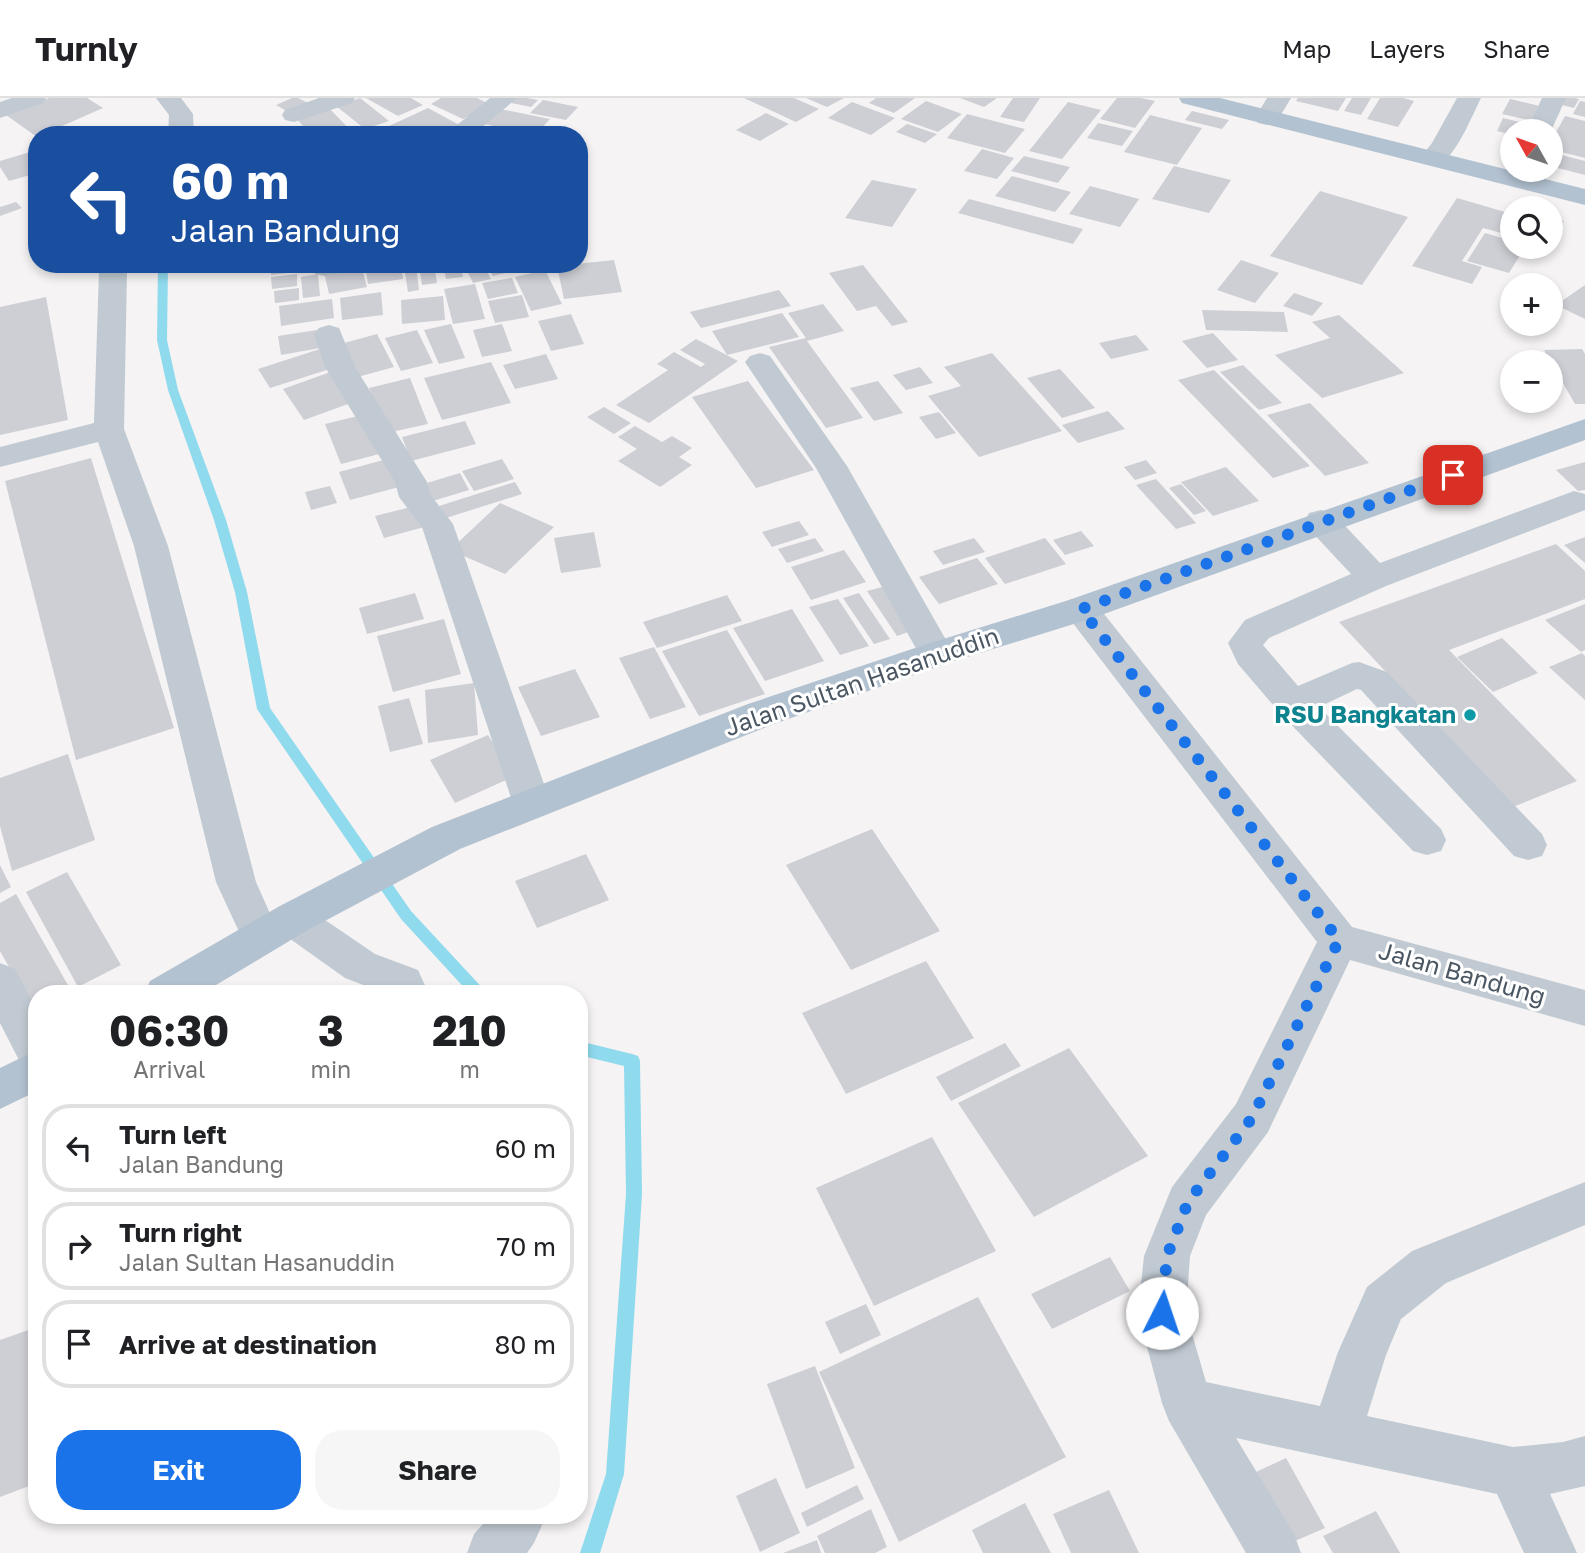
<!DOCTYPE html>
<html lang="en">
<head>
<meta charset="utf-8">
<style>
	:root { --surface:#fff; --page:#f6f6f6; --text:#202124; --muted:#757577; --line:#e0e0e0; --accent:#1a73e8 }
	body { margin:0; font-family:"Golos Text",sans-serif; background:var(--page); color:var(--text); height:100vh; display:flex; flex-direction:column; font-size:26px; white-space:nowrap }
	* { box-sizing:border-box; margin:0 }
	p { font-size:23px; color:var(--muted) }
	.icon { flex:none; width:38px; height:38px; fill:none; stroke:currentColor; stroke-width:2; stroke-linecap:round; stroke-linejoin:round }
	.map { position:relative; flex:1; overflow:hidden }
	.drawer { position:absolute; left:28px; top:887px; width:560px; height:539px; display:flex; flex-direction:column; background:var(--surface); border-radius:28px; box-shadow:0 4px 10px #0003 }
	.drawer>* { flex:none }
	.hud { position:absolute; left:28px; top:28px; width:560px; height:147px; border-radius:28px; box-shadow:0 4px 10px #0003; background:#1a4fa0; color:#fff; overflow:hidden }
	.needle { width:46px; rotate:310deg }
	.tools { position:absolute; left:1500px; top:21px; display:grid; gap:14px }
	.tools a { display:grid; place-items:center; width:63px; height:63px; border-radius:50%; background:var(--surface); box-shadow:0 4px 10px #0003; font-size:35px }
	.pin { position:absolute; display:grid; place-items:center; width:60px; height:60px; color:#fff; margin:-30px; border-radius:14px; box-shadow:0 4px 10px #0006 }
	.me { position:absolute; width:77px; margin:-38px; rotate:4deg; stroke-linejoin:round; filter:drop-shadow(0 0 5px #0008) }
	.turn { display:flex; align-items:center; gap:24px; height:147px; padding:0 28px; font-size:32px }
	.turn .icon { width:91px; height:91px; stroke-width:2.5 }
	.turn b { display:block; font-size:49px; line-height:60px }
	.eta { display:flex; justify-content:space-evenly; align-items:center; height:119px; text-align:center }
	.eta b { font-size:42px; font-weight:700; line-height:49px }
	.button { display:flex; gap:14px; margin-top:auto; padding:14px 28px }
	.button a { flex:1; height:80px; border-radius:28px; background:var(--accent); color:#fff; font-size:28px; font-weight:700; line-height:80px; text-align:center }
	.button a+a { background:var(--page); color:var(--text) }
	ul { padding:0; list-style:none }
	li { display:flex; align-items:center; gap:21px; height:88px; margin:0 14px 10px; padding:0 14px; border:4px solid var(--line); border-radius:28px }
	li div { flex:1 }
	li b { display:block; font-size:26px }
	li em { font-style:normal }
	header { display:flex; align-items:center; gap:42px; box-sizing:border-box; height:98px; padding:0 35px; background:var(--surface); border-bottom:2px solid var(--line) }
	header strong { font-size:33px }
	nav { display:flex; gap:38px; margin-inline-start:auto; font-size:24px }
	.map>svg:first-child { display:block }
</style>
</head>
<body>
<header>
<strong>Turnly</strong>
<nav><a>Map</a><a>Layers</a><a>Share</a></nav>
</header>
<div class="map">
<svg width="1585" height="1455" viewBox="0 0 1585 1455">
	<rect width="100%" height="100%" fill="#f5f3f3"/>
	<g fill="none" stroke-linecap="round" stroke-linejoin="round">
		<path fill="#90daee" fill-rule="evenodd" d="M158,166h10l-1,76 11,50 48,130 21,72 23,116 141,203 77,83h-18l-69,-75 -144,-210 -22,-117 -21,-72 -46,-130 -11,-50z
			M579,943l53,13 6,2 2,5 2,133 -18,280 -24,79h-20l26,-79 20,-280 -2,-128 -45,-11z"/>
	</g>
	<path fill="#cdcfd5" d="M49,0h38l16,10 -66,29 -31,-22z
		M292,0h6l14,7 -20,9 -16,-9z
		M360,0l29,23 -24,8 -29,-23z
		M366,0h45l12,7 -25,11z
		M441,0h36l14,7 -28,14 -32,-15z
		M515,0h12l11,2 -7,7 -20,-4z
		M744,0h50l25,11 -23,13z
		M806,0h38l-17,9z
		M876,0h39l-21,15 -25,-10z
		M960,0h37l-13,9z
		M1013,0h27l-16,24 -24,-5z
		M1117,0h24l14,3 -20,27 -35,-9z
		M1298,0h48l-8,13 -42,-10z
		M1352,0h19l-10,17 -17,-4z
		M1380,0h23l11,3 -16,26 -31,-8z
		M1561,0h13l5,1 -5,9 -16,-4z
		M1510,1l34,8 -7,15 -35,-8z
		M543,2l35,7 -12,13 -36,-7z
		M926,3l36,13 -24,18 -37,-13z
		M1580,3l5,1v15l-12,-3z
		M852,4l43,16 -24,17 -43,-17z
		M1068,4l33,8 -39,49 -33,-8z
		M329,10l24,25 -42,2 -15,-17z
		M428,10l37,20 -15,7h-45l-16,-9z
		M500,11l50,10 -15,16 -51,-11z
		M1192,13l37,9 -7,9 -37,-9z
		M766,15l23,11 -29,17 -24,-11z
		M967,16l58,15 -20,24 -58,-15z
		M1150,17l52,13 -25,37 -53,-13z
		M1565,18l20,5v37l-35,-9v-6z
		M1503,20l34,8 -3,5h-22v4l-15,-4z
		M1098,25l35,8 -11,15 -35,-8z
		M907,26l30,10 -12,9 -29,-11z
		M982,51l32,9 -17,21 -33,-8z
		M37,52v23l-28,8 -9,-14v-6z
		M1550,54l35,9v14l-35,-9z
		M1024,58l46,11 -12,16 -47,-12z
		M1174,68l57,14 -22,33 -57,-14z
		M1012,78l59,16 -16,20 -60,-16z
		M872,82l45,9 -25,38 -47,-9z
		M1090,88l49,13 -19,28 -51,-13z
		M1320,93l88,26 -46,68 -92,-29z
		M1457,100l55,16v8l-7,12 -22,-6 -21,33 20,6 -10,17 -60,-18z
		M969,101l114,30 -10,15 -115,-31z
		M16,104l6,6 -22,8v-9z
		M1550,119l14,4 -14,23z
		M1485,135l27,8v6h13l-16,26 -42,-12z
		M614,162l8,32 -58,7 -7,-33z
		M1241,162l38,13 -24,30 -38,-13z
		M295,166l1,8 -25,3v-8z
		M365,166h36l2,15 -35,5z
		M434,166l3,19 -15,2 -3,-20z
		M443,166h17l3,13 -17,2z
		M464,166h19l8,15 -18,4z
		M486,166h24l4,7 -21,5z
		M516,166h29v1l-24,7z
		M361,167l6,22 -38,7 -5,-22z
		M863,167l45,57 -16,4 -16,-20 -19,5 -28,-38z
		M416,168l3,24 -11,2 -4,-25z
		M545,172l17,34 -31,7 -16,-34z
		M297,176v12l-25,3 -1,-12z
		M318,176l2,22 -17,2 -2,-21z
		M512,180l6,15 -30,6 -6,-16z
		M475,186l10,35 -32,5 -9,-35z
		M1585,187v34l-29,-14z
		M299,190v12l-24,3 -1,-12z
		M779,192l12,16 -90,22 -11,-16z
		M381,194l2,23 -41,5 -2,-22z
		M1294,195l29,10 -11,13 -29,-10z
		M522,197l7,22 -34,6 -7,-22z
		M443,198l2,24 -43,4 -1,-24z
		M46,199l22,123 -68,15v-128z
		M332,201l2,19 -53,8 -2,-20z
		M823,206l21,27 -37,10 56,77 -37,10 -57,-81 37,-9 -18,-25z
		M1202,212l82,2 4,20 -82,-2z
		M782,215l17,24 -72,18 -15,-24z
		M571,216l13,30 -33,7 -13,-30z
		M1339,217l65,58 -82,25 -47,-43 55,-17 -18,-16z
		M451,226l14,34 -26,6 -15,-34z
		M502,226l10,27 -30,6 -9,-27z
		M317,232l3,18 -39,7 -3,-19z
		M417,232l16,33 -32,8 -16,-33z
		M1213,235l25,27 -31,8 -25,-27z
		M377,236l17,33 -40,11 -17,-33z
		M1136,237l13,15 -38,9 -12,-16z
		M696,241l42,22 -89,62 -33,-18 52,-35 -11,-6 17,-12 27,15 4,-3 -25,-14z
		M320,251l13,19 -63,20 -12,-19z
		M1582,251l3,5v50h-10l-31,-54z
		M992,255l70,78 -83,26 -51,-61 33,-10 -17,-19z
		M546,256l12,25 -43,10 -12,-24z
		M491,264l20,41 -69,17 -18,-42z
		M1243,267l39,38 -23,7 -39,-38z
		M920,269l13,16 -27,7 -13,-15z
		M1060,271l35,39 -33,10 -35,-40z
		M336,272l23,30 -55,20 -21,-31z
		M1214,272l96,96 -37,12 -95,-98z
		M410,280l18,46 -41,9 -18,-45z
		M748,283l66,89 -58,18 -64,-91z
		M878,283l25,32 -29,8 -24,-33z
		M1310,305l59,60 -44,13 -58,-61z
		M604,309l27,16 -17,11 -27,-17z
		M1108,313l17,18 -47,14 -16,-18z
		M939,314l17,21 -20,6 -17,-22z
		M366,316l17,39 -42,11 -16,-40z
		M465,323l11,23 -65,17 -9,-24z
		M635,328l27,16 10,-6 20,12 -13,9 13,8 -32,22 -42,-26 19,-12 -19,-12z
		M91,360l83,270 -98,32 -71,-279z
		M391,360l12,28 -53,14 -11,-28z
		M502,361l12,20 -40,12 -12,-20z
		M1146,362l11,13 -22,7 -11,-13z
		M1585,364v28l-7,1 -22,-21z
		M1226,369l33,34 -46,15 -32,-34z
		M460,375l9,17 -43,13 -9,-17z
		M1156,381l40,44 -20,6 -40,-44z
		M515,384l7,12 -76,24 -7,-12z
		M1181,386l25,27 -12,4 -25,-27z
		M330,388l7,17 -26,7 -6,-18z
		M500,405l54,24 -49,47 -55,-24z
		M419,407l9,21 -44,12 -9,-22z
		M799,423l10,14 -37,12 -10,-15z
		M1081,433l13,15 -29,9 -12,-15z
		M594,434l7,35 -40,6 -7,-35z
		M1585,439v26l-21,-18z
		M815,440l9,13 -37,12 -9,-14z
		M974,440l11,14 -42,13 -10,-14z
		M1045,440l21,26 -61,20 -20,-26z
		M1556,446l29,27v28l-136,51 128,131 -64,26 -174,-185z
		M844,452l22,32 -55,18 -20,-33z
		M977,460l21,26 -59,20 -20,-27z
		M882,489l32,43 -17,6 -30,-45z
		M415,495l9,26 -57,15 -8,-26z
		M859,495l31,46 -16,5 -31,-46z
		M727,497l15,26 -85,27 -14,-26z
		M838,501l31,47 -29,9 -31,-48z
		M1585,506v46l-4,2 -36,-32z
		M792,511l32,52 -59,20 -32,-53z
		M444,521l17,55 -68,18 -16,-56z
		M727,532l38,64 -66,22 -37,-65z
		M1502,540l36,35 -45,19 -36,-35z
		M654,549l32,60 -36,12 -31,-61z
		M1582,555l3,3v44l-36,-33z
		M575,571l25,48 -59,19 -23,-49z
		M474,585l4,52 -50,8 -3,-53z
		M409,600l14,46 -33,8 -12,-46z
		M488,637l27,41 -60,27 -25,-43z
		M68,656l27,86 -83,31 -12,-45v-48z
		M872,731l68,102 -89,39 -65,-105z
		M586,756l23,46 -72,28 -22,-47z
		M0,767l11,22 -11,6z
		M67,774l54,93 -43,22 -52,-95z
		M16,796l57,100h-36v23l-37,-66v-48z
		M926,863l48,77 -128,56 -44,-81z
		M1005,945l16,23 -70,35 -15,-24z
		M1069,950l79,108 -114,61 -76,-114z
		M932,1039l64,114 -122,55 -58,-118z
		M1110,1159l20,34 -78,38 -21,-35z
		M978,1199l88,160 -167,85 -80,-170z
		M866,1206l15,31 -41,19 -15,-32z
		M37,1229v156l-37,14v-157z
		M815,1268l40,102 -49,21 -39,-105z
		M1286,1360l39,70 -30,13 -39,-69z
		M776,1380l24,55 -40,19 -24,-56z
		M857,1387l7,14 -57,28 -6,-14z
		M1109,1392l30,63h-68l-18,-39z
		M1025,1405l26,50h-68l-11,-23z
		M871,1411l16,38 -12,6h-50l-8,-17z
		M1376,1413l24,42h-67l-10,-17z
		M817,1442l4,13h-38z"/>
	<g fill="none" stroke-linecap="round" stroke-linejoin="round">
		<path fill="#c1cad2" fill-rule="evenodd" d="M12,0h34l-3,5 -43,15v-16z
			M156,0h25l12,16 1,21h-26l1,-20z
			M319,0h36l-3,5 -58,19 -9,-2 -3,-5 3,-5z
			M490,0h27l-44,37h-28z
			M1267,0h24l-15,25 -9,2 -9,-2 -3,-5z
			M1457,0h24c-8,16 -25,58 -41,66 -5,3 -11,1 -16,-1l-4,-5 12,-15z
			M1542,0h24l-16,35 -23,-2z
			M104,166h28l-5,7 -3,158 44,117 88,336 16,36 6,-11 14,-5 14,5 69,47 43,16 11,24h-42l-42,-16 -66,-47 2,6 -6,12 -14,5 -14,-5 -31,-67 -82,-336 -36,-104 -98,25v-20l94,-24 5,-152z
			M314,166h46l-4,6 -31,6 -10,-2 -4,-6z
			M329,227l10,3 16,39 72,115 3,12 23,30 98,280 -6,10 -13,5 -13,-5 -6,-10 -91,-277 -23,-30 -4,-15 -70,-115 -11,-33 5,-6z
			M760,255l10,3 77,110 107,188 -6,9 -12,4 -12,-4 -108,-195 -71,-106 5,-6z
			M1574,393l11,3v16l-199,76 -117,52 -6,7 35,41 54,-23 7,-1 28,10 155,162 5,11 -5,11 -14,4 -14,-4 -153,-166 -4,-1 -38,18 122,122 5,11 -5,11 -14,4 -14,-4 -133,-138 -42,-49 -10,-21 17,-23 106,-46 -42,-45 -4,-8 4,-8 12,-3 12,3 47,50z
			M1081,499l12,3 259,327 233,63v36l-235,-66 -82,172 -62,83 -16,41 -4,57 20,69 114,24 18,-54 29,-65 45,-36 173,-69v43l-139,58 -45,36 -15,36 -19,61 146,31 50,-5 22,-6v50l-35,8 27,59h-53l-27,-59 -261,-56 58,96 7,19h-55l-77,-132 -7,-18 -24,-90 6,-57 28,-69 64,-83 81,-162 -248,-324 -5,-9 5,-9z
			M0,865l15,6 22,41v62l-15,-6 -22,-43z
			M490,1418h56l-12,27 -7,10h-60l7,-19z"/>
		<path fill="#b3c2d1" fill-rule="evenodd" d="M1179,0h41l365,91v16l-403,-102z
			M1585,321v21l-492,178 -145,45 -174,61 -314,125 -154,82 -105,63h-57l6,-13 128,-74 154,-80 316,-123 176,-59 145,-45z
			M37,952v41l-37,18v-41z"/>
	</g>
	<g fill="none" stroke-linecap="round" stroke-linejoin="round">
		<path stroke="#1a73e8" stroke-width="12" stroke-dasharray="0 21.6" d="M1162,1215l5,-57 21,-54 64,-84 87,-178 -258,-331 372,-134"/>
	</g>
	<circle fill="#0f9aa8" stroke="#fff" stroke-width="2.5" cx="1470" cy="617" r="7"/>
	<g text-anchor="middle" stroke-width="6" stroke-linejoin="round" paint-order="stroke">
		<g font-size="24" fill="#4a5661" stroke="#fff">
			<text transform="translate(862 584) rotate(-19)" y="8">Jalan Sultan Hasanuddin</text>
			<text transform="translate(1462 876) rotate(16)" y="8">Jalan Bandung</text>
		</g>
		<g font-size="24" font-weight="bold" fill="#0d838f" stroke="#fff" text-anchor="end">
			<text x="1456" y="625">RSU Bangkatan</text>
		</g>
	</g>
</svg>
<div class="tools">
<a><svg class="needle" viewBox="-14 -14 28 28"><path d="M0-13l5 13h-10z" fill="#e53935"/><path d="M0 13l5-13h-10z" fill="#757577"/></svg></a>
<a><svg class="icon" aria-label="search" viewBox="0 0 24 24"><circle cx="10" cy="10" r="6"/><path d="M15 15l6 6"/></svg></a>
<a>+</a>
<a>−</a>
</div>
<div class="pin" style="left:1453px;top:377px;background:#d93025"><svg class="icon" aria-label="arrive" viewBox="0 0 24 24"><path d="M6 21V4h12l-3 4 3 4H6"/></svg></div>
<svg class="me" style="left:1162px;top:1215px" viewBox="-20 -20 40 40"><circle r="19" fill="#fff"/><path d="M0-13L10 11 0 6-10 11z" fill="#1a73e8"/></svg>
<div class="hud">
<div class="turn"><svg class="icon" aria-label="left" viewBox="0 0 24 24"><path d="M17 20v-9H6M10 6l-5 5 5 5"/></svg><div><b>60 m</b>Jalan Bandung</div></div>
</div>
<section class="drawer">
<div class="eta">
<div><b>06:30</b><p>Arrival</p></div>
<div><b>3</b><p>min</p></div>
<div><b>210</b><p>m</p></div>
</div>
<ul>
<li><svg class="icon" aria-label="left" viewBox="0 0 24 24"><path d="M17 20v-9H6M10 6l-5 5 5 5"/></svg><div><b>Turn left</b><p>Jalan Bandung</p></div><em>60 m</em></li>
<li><svg class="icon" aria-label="right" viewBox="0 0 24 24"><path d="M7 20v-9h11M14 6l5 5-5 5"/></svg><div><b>Turn right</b><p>Jalan Sultan Hasanuddin</p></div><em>70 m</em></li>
<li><svg class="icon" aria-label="arrive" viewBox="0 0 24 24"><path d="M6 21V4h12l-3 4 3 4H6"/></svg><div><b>Arrive at destination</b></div><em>80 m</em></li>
</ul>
<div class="button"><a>Exit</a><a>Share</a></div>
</section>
</div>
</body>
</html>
